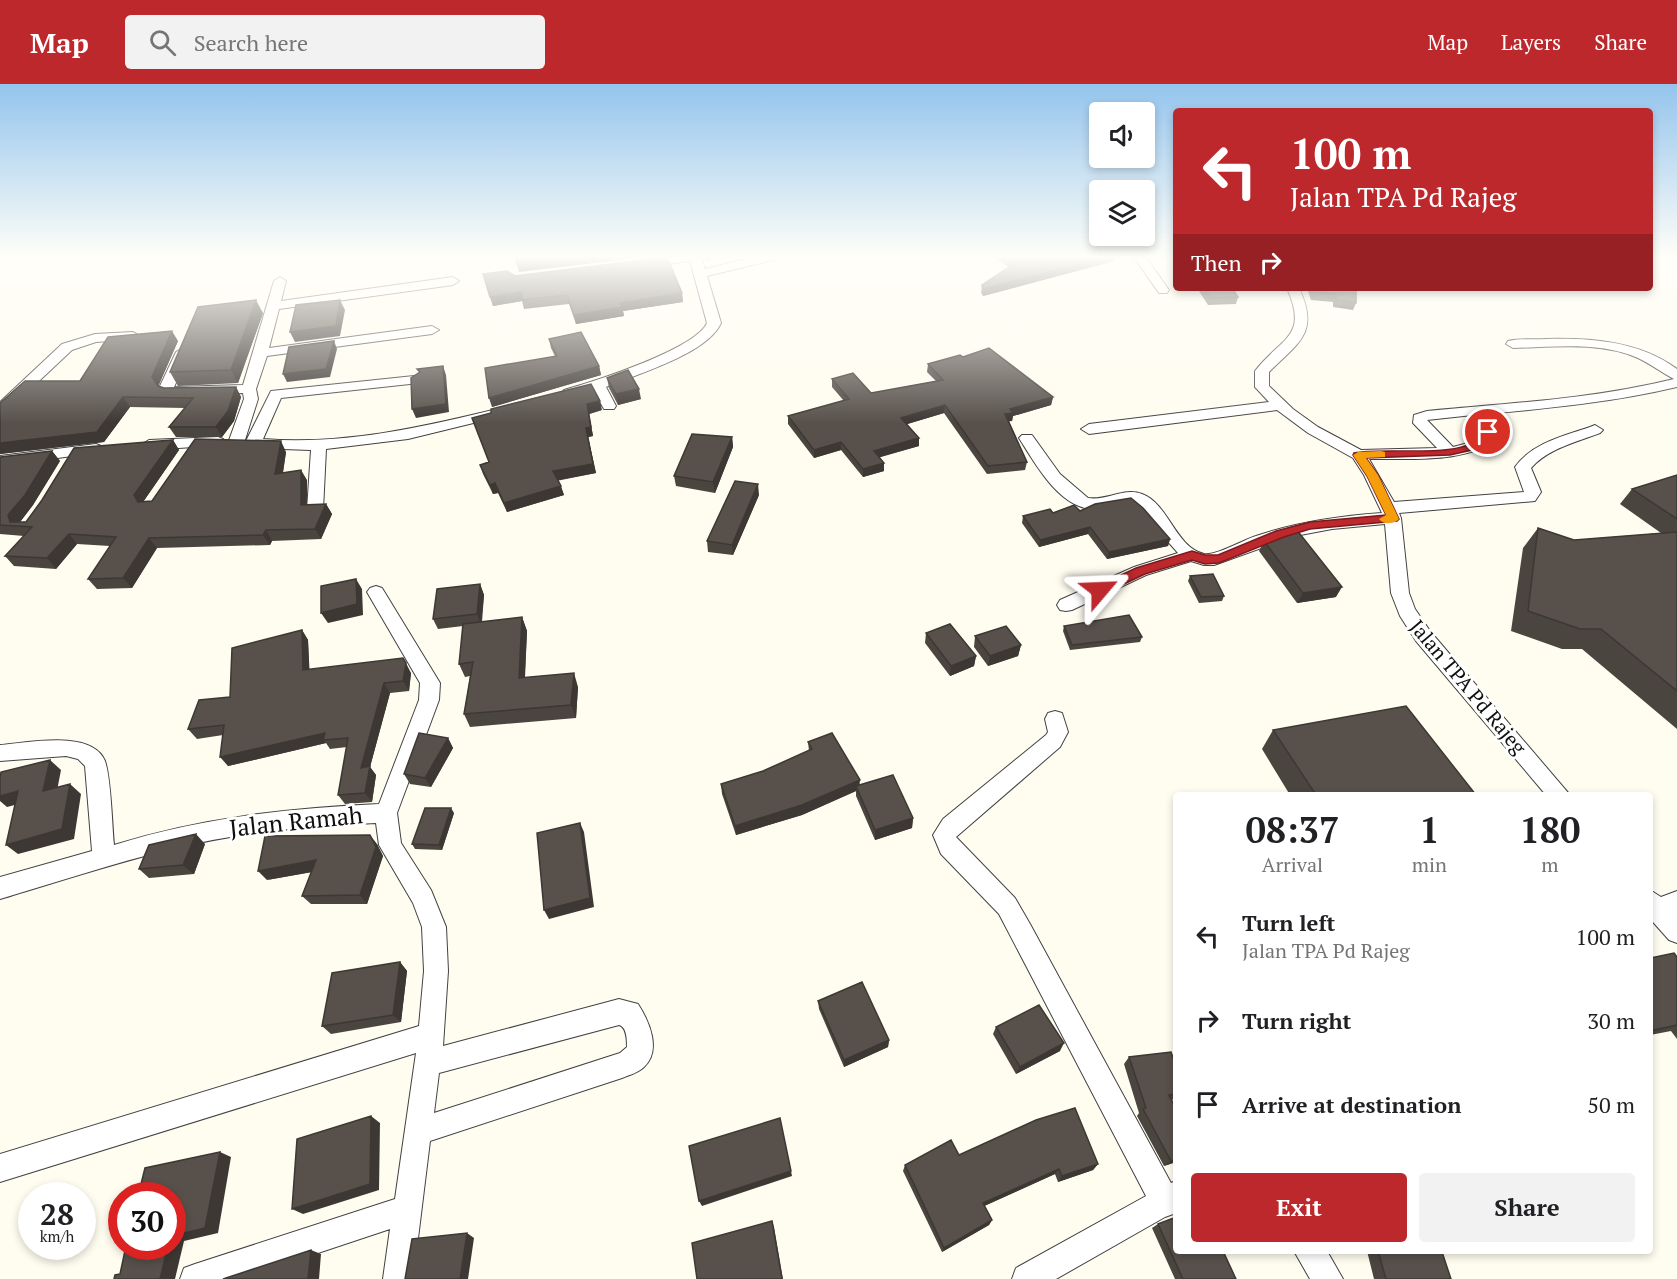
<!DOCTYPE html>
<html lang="en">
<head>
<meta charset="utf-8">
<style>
	:root { --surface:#fff; --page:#f2f2f2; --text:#202124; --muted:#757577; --accent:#bd282d }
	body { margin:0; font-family:"PT Serif",serif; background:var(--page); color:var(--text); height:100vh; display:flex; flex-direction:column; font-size:22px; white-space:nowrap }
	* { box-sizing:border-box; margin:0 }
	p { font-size:20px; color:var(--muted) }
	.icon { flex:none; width:33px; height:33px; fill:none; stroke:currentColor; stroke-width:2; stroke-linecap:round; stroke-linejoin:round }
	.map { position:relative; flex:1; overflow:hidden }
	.drawer { position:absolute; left:1173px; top:708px; width:480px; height:462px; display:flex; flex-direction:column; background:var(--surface); border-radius:6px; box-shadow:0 3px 9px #0003 }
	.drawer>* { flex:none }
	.guide { position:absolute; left:1173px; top:24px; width:480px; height:183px; border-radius:6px; box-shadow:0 3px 9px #0003; background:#bd282d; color:#fff; overflow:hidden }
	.fabs { position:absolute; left:1089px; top:18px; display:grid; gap:12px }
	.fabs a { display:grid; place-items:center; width:66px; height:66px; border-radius:6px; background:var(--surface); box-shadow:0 3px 9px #0003; font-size:30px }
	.speed { position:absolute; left:18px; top:1098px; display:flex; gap:12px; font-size:30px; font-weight:700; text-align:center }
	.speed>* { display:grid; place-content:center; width:78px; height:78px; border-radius:50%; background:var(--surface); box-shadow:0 3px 9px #0003; line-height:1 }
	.speed small { font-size:15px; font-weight:400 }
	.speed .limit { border:9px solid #d22; background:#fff; color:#111 }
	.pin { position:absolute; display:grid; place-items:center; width:51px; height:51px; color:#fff; margin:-26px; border:3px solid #fff; border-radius:50%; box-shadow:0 2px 6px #0007 }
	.me { position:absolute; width:66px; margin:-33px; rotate:64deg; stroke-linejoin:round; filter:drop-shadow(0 0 4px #0008) }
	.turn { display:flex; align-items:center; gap:21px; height:126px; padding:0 18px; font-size:27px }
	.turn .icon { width:78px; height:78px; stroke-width:2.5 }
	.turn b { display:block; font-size:42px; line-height:51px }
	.then { display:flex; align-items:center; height:57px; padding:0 18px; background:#0003; gap:12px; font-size:22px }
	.eta { display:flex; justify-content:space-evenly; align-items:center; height:102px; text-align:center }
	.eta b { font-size:36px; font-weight:700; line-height:42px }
	.primary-button { display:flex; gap:12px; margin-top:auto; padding:12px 18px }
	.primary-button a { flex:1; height:69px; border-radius:6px; background:var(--accent); color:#fff; font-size:24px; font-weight:700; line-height:69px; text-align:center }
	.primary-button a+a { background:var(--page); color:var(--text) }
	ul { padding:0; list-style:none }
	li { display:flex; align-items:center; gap:18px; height:84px; padding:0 18px }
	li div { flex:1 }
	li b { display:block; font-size:22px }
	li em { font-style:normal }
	header { display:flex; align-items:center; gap:36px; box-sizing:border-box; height:84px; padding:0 30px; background:var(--accent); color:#fff }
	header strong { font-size:28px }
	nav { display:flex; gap:33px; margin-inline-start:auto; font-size:21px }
	.search { width:420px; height:54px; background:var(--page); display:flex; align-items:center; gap:15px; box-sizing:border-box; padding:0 21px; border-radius:6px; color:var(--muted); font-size:22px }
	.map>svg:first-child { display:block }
</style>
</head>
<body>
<header>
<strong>Map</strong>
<div class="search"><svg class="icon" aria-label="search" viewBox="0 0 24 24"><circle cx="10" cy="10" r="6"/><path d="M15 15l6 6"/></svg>Search here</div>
<nav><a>Map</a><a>Layers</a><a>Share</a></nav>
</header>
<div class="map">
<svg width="1677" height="1195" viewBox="0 0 1677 1195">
	<rect width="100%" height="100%" fill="#fffcf0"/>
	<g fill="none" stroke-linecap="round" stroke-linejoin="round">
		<g stroke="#424242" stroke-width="2">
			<path id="minor" d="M672,172h28l5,13 53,-13h21l-2,3 -70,17 14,47c-14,31 -84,51 -115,64l10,19 -2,3h-10l-10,-18 -25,6 -5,-1 -2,-3 2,-3c29,-8 132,-41 143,-67l-17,-62 -47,6 -6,-4 6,-4z
				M1133,172h12l24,34 -2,3h-8z
				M280,193l6,4 -5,20 172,-24 6,4 -6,4 -174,24 -10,39 163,-22 7,4 -7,4 -165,22 -11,33 2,10 -14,44 -3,3h-10l-3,-3 16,-44 -1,-6 -75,2 -5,-1 -3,-8 16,-34 7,-4 7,4 -16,35 69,-2 31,-104z
				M1287,204h12c21,45 0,54 -30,84v14l24,23 25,18 43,23 76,-2 -24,-25 1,-8 13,-4c83,-8 166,-12 247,-32 -12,-6 -23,-15 -36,-21 -38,-17 -85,-11 -125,-10l-7,-4 2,-3c12,-3 26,-1 38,-2 46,-1 93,2 131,30v18c-63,15 -126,21 -190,27l11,21c-22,30 -95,23 -129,24l25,43 130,-10 -9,-25c17,-24 49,-31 75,-40l5,-2 8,5 -3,3c-23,9 -51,15 -69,35l10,24 -6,9 -136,12 2,5 8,75 6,16 15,22 140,164h-24l-130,-154 -16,-25 -9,-23 -6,-69 -53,5 -37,7 -81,29h-10l-13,-4 -45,14 -74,35 -6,1 -6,-1 -3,-5 3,-5 74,-33 44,-14 -45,-51c-14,0 -27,8 -42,7 -33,-3 -56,-46 -72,-71l3,-3h10l28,39 28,24c19,3 36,-11 54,-4 27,10 33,53 62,60 12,2 39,-14 52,-18 41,-14 83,-20 126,-23l-18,-38 -11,-17 -45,-25 -31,-23 -188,24 -8,-5 8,-5 180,-22 -14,-15v-16c26,-34 54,-33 32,-83zM1473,331l9,20 -10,7 -19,5 -26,-27z
				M133,248l7,4 -2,3 -42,3 -24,8 -67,63 -5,1v-12l62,-58 33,-10z
				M414,292l5,1 2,3 -2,3 -138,15 -18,41c80,6 156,-11 234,-30l7,4 -2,3 -94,23 -82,10 -3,61 -2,4h-12l-2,-4 4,-60 -58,-2 -8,-5 26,-52z
				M218,353l5,2 3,3 -3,3 -74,5 -8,-5 8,-5z
				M96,360l5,2 3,3 -3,3 -101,14v-10z
				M376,502l6,2 58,95 -1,17 -42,113 4,30 30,47 15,37 2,44 -5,75 176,-47 19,5c11,17 24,46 6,63 -6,6 -15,8 -22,11l-192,63 -17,138h-30l7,-50 -150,50h-60l4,-11 11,-4 200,-65 21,-146 -416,129v-28l419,-128 5,-55 -2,-44 -9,-24 -34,-58 -3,-22c-68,3 -137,9 -204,26 -58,14 -115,33 -172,50v-22l92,-26 -7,-85 -7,-7 -12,-3 -66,5v-16c27,-2 92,-16 105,16 6,17 7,63 9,84 86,-27 175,-37 265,-41l40,-104 1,-17 -53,-91 3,-4zM619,941c8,2 8,15 8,22l-7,6 -186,60 5,-40z
				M1055,627l7,2 6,19 -8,15 -104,90 59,61 15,26 141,259 5,-2v32l-11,4 -109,62h-44l4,-11 130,-72 -147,-282 -58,-60 -8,-19 10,-16 103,-84 2,-3 -3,-13 3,-6z
				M1650,806l11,7 16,-6v52l-8,-3 -16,-18 -3,1z
				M1294,1167h33l16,28h-33z"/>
		</g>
		<use href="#minor" fill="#fff" fill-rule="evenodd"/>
	</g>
	<path fill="#4b4540" d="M992,172h43l6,3 5,-2 -1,-1h71l-2,5 -131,35 -2,-3 1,-8 27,-18z
		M1147,172h29v3l-27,-1z
		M483,190l32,2 167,17 1,9 -60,9 1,5 -48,8 -7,-20 -45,5 -2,-8 -29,5z
		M1197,204h48l-1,2h-11l5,7 -2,7 -28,1z
		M1307,204h49v15l-3,7 -20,-3v-5l-22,-2z
		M263,229l-25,70 -60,3 -8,-14z
		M549,255l50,27 2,9 -109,32 63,-51 -4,-8z
		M178,257l-20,45 6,2 72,-1 5,10 -7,24 -12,16h-46l-7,-10 16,-19 -55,-1 -26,35 -104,12v-51l80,-22z
		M963,273l90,40 -2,8 -38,11 -1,5h-3l18,41 -2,8 -38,4 -43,-61 -37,11 12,14v8l-40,11 5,14 -21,6 -22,-27 -27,8 -26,-34v-8l56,-15 -12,-14v-8l39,14 65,-12 -9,-9 1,-8z
		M607,294l34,21 -23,6 -9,-17z
		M602,326l-13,4 4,22 -5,1 8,36 -38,7 6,15 -57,17 -9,-19 -5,1 -10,-20 -3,-9 9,-3 -17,-44z
		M732,353l1,10 -18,46 -39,-7 -2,-10z
		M173,356l6,10 -36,52 9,-1 134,-49 -3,21 24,7v25l19,-1 6,10 -11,25 -49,2 -2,4 -113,3 -25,40 -35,1 -9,-10 22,-33 -33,-2 -21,25 -42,-3 -9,-10 19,-20 -24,-2v-77l52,-6 8,10 -27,44 -13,17h6z
		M1677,391v254l-95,-80h-20l-51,-18 12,-83 15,-20 36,12 87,-7 -41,-29 12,-15z
		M759,411l-26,60 -25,-3 -1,-11z
		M1080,427l90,28 -2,7 -61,13 -19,-25 -49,13 -17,-24 1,-7z
		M1264,457l72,56 -39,6 -38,-52z
		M1190,492l34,20 -2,5 -23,2 -11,-22z
		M480,500l4,11 -2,27 40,-5 5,14 -2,47 53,9 -2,31 -106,9 -6,-13 6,-38 -5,1 -6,-13 4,-38 -25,3 -5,-10z
		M1064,542l78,11 -2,5 -70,8 -7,-19z
		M302,546l6,10 1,29 102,4 -2,18 -19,2 -20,74 6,8 -4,27 -27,2 -7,-9 9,-48 -17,2 -4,-6 -98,23 -5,-31 -26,4 -9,-10 42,-32z
		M926,549l50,23 -2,10 -24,10 -25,-33z
		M975,552l46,9 -3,11 -30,10 -14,-19z
		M1273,646l203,65h-186l-28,-46z
		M448,654l5,10 -22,39 -21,-3 -6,-10z
		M808,658l51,43 54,33 -1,10 -37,12 -19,-44v-5l-54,24 -66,20 -14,-41 -1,-10 42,-13 46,-20z
		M454,729l-12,37 -27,-1 -3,-5z
		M205,760l-11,30 -45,4 -10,-9z
		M377,760l6,12 -16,48h-56l-9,-8 9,-24 -44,8z
		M1677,873v82l-6,-8 -21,4v-77z
		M400,878l7,9 -6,51 -70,12 -9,-8z
		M818,917l71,39 -1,7 -44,20 -25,-58z
		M996,943l64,24 -44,23 -23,-40z
		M1129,973l47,9v33l-5,1 5,62 -12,4 -27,-50 2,-3 -15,-49z
		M959,1071l139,9 -5,6 -35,12 -3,-8 -71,32 8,14 -3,5 -47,27 -39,-81 2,-6z
		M1158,1140l78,55h-61l-23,-51z
		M1367,1167h64l20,28h-77z"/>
	<path fill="#3d3834" d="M598,172h54l-133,16 -2,-7z
		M705,172h20l-19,5z
		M1110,172h6l-2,5 -131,35v-7z
		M522,208v9l-29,5 -3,-9z
		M682,209l1,9 -60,9 1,5 -48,8 -2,-9 46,-12z
		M256,216l7,13 -25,70 -7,-13z
		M340,216l5,10 -5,26 -45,6 -5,-10z
		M172,247l6,10 -20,46 -6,-10z
		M334,257l3,8 -7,28 -43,5 -4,-8z
		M443,282l3,9 3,37 -33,6 -4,-9z
		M599,282l2,9 -109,32 -3,-9z
		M236,303l5,10 -7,24 -12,16 -6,-10z
		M639,305l2,10 -23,6 -2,-11z
		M123,313l7,10 -26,35 -104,12v-11z
		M1053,313l-2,8 -38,11 -1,5 -8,1 1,-8 5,-5z
		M600,317l2,9 -13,4 4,22 -5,1 8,36 -40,8 -3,-10 34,-67z
		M945,321l-1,8 -43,13v-8z
		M732,353l1,10 -18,46 -2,-11z
		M919,354v8l-45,13v-8z
		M173,356l6,10 -38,55 -3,-3 -4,-7z
		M281,357l5,11 -5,32 -6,-10z
		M841,358v8l-27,8v-8z
		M52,367l8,10 -27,44 -16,21 -7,-4 -2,-7z
		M884,379v8l-21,6v-8z
		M301,386l6,10 -1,35 -5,-10z
		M495,399l3,10 -5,1 -3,-9z
		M758,400l1,11 -26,60 -1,-10z
		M561,402l3,9 -57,17 -3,-9z
		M326,420l6,10 -11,25 -6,-10z
		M1090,443l-2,7 -49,13 1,-7z
		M266,446l6,11 -2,4 -7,-10z
		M69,450l8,10 -21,25 -9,-11z
		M149,454l8,10 -25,40 -9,-10z
		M1170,455l-2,7 -61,13 2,-7z
		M356,495l6,10 1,26 -35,8 -7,-10z
		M480,500l4,11 -3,29 -4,-10z
		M1342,503l-6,10 -39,6 6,-10z
		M522,533l5,14 -3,60 -5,-13z
		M302,546l6,10 2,40 -7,-10z
		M1021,561l-3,11 -30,10 2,-10z
		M976,572l-2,10 -24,10 1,-10z
		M406,579l5,10 -2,18 -6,-10z
		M574,589l4,14 -2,31 -5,-13z
		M384,599l6,10 -20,74 6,8 -4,27 -7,-9 -4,-25z
		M325,649l-2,7 3,3 -98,23 -8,-9z
		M448,654l5,10 -22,39 -6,-9z
		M50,676l11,10 -6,31 -12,-10z
		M860,696l-1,10 -3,-4v5l-54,24 -66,20 -1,-9z
		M70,700l11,10 -7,45 -56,15 -12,-9z
		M18,707l12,10 -23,6 -7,-6v-5z
		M451,724l3,5 -12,37 -3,-5z
		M913,734l-1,10 -37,12v-10z
		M580,739l4,9 10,75 -45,12 -5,-9z
		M196,750l9,10 -11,30 -11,-9z
		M370,751l7,9 6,12 -16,48 -7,-9z
		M316,776l8,10 -57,10 -9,-9z
		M400,878l7,9 -6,51 -8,-7z
		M889,956l-1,7 -44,20v-7z
		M1064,959l-4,8 -44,23 4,-7z
		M371,1032l9,7 -1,67 -76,24 -11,-5z
		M220,1068l11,5 -13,76 -34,8 -9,38h-15l8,-33h4v-10z
		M1176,1075v3l-12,4 7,-5z
		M1098,1080l-5,6 -35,12 4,-6z
		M1059,1085l-4,5 -75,34 3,-5z
		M791,1087l1,5 -90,30 -3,-5z
		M992,1136l-3,5 -47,27 2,-4z
		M772,1137l2,6 9,52h-1z
		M467,1149l7,5 -6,41h-8z
		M311,1166l10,4 -2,25h-11z"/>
	<path fill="#57504b" stroke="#3d3834" stroke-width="1.5" d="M524,172h74l-81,9 -2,-8z
		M1004,172h31l6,3 6,-3h63l-127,33 -1,-4 33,-22z
		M667,173l15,36 -62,10 2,4 -48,8 -7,-20 -45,5v-8l-32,5 -7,-23 24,-3 8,5z
		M1204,204h28l6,9 -28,1z
		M1313,204h43v15l-20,-3v-6l-22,-2z
		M256,216l-25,70 -61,2 28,-65z
		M340,216l-4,26 -46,6 6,-27z
		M172,247l-20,46 6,9 6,2 72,-1 -8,24 -12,16h-47l24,-29 -70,-1 -26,35 -97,11v-40l25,-22h55l28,-44z
		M581,248l18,34 -110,32 -4,-30 72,-12 -8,-17z
		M334,257l-8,28 -43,5 6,-27z
		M989,264l64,49 -43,12 3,4 -8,1 22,48 -39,4 -43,-61 -44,13 18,20 -45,13 10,12 -21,6 -22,-27 -27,8 -26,-34 61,-17 -17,-20 21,-6 18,20 72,-13 -15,-16 32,-9 3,2z
		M443,282l3,38 -34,5 -1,-31 9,-6 -3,-3z
		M628,286l11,19 -23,5 -9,-16z
		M591,300l9,17 -13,3 4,23 -5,1 7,36 -40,7 8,15 -57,17 -9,-20 -5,2 -10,-20 9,-3 -17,-44 19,-5v-4z
		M692,350l40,3 -19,45 -39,-6z
		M195,355l86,2 -6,33 26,-4v35l25,-1 -11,25 -49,1 -3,5 -114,3 -26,40 -35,1 28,-42 -47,-3 -22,24 -42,-2 27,-29 -32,-2v-68l52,-6 -27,44 -17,20 2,7h16l16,-22 32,-52 99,-8 -39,55 4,7 14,-1z
		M1677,391v44l-45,-30z
		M735,397l23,3 -26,61 -25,-4z
		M1131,414l12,10 27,31 -61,13 -19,-25 -50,13 -17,-24 27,-7 3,4 21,-8 6,6 15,-7z
		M1538,444l36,12 103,-8v159l-76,-62h-21l-52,-18z
		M1296,445l46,58 -39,6 -39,-52z
		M1213,490l11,22 -23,1 -11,-21z
		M356,495l1,25 -36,9v-27z
		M480,500l-3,30 -44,5 4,-30z
		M1129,531l13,22 -70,8 -8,-19z
		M522,533l-3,61 55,-5 -3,32 -107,9 9,-52 -14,2 4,-40z
		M950,540l26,32 -25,10 -25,-33z
		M1006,542l15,19 -31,11 -15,-20z
		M302,546l1,40 100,-12 3,5 -3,18 -19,2 -23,85 9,-2 -5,27 -27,2 10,-57 -25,2 2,-7 -105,24 4,-32 -36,4 11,-29 31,-3 2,-49z
		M1406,622l70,89h-160l-43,-65z
		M419,649l29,5 -23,40 -21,-4z
		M832,649l28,47 -58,25 -67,21 -14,-42 42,-13 49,-22 -4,-7z
		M50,676l-7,31 27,-7 -8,45 -56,16 12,-54 -18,5v-19l1,-5z
		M893,691l20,43 -38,12 -19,-44z
		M425,724h26l-12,37 -27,-1z
		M580,739l10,75 -46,12 -7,-77z
		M196,750l-13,31 -44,4 10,-24z
		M370,751l6,12 -16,48 -58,1 14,-36 -58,11 7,-35z
		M1674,869l3,4v68l-27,6v-73z
		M400,878l-7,53 -71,11 10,-53z
		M862,898l27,58 -45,20 -26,-59z
		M1039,921l25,38 -44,24 -24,-40z
		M1171,968l5,14v28l-7,1 7,14v50l-5,2 -28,-52 3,-1 -17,-51z
		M1075,1024l23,56 -36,12 -3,-7 -76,34 9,17 -48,28 -39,-83 46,-25 8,15 77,-35z
		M371,1032l-1,68 -78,25 5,-70z
		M780,1034l11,53 -92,30 -10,-55z
		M220,1068l-15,76 -33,8v-40h-34l7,-28z
		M1176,1133v34h47l13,28h-53l-25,-55z
		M772,1137l10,58h-85l-5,-36z
		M467,1149l-7,46h-55l7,-40z
		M126,1162h42l-8,33h-46l1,-4 5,-1z
		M311,1166l-3,29h-85z
		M1378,1167l64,1 9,27h-65z"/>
	<linearGradient id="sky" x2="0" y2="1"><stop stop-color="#94c4ed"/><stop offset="0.51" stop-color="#fffef8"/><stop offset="1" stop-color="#fffef8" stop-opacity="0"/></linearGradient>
	<rect width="1677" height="339" fill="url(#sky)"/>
	<path fill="#bd282d" stroke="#7b1a1d" stroke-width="1.5" d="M1488,345l7,6 -10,12 -4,1 -31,7 -84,3 12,17 21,44 -2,2 -87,8 -26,8 -65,26 -14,1 -13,-4 -47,14 -40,19 -5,2 -6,-5 2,-3 40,-19 56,-17 13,4h13l58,-24 34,-9 76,-7 -19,-39 -14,-21 1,-2c34,-7 106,8 130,-18v-5z"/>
	<path fill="#f59e0b" d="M1381,367l4,1v5l-19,1 12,17 21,44c-4,5 -16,6 -20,0l7,-4 -19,-39 -14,-21 5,-3z"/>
	<g text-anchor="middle" stroke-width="6" stroke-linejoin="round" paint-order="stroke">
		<g font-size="20" fill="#0f0f0f" stroke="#fff">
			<text transform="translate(1468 603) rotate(50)" y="7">Jalan TPA Pd Rajeg</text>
		</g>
		<g font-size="24" fill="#0f0f0f" stroke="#fff">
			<text transform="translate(296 738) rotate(-6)" y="8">Jalan Ramah</text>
		</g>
	</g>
</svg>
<div class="fabs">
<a><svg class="icon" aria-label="sound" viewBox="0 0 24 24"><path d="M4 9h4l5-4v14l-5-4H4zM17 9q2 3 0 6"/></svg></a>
<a><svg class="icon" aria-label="layers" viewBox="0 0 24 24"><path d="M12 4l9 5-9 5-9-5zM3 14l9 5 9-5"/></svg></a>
</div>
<div class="speed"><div>28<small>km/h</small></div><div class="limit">30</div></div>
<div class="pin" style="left:1488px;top:348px;background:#d93025"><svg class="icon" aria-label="arrive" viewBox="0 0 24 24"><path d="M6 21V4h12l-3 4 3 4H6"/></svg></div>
<svg class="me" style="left:1100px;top:506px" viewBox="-20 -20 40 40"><path d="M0-17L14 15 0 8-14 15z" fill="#bd282d" stroke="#fff" stroke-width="4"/></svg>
<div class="guide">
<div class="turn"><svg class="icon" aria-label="left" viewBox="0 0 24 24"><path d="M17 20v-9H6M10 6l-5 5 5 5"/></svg><div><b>100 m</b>Jalan TPA Pd Rajeg</div></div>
<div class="then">Then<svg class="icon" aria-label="right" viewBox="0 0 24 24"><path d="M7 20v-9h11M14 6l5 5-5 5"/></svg></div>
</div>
<section class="drawer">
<div class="eta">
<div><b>08:37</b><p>Arrival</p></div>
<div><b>1</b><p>min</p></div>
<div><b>180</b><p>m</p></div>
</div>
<ul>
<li><svg class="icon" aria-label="left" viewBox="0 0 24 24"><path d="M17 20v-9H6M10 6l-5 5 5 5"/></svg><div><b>Turn left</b><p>Jalan TPA Pd Rajeg</p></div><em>100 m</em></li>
<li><svg class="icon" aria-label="right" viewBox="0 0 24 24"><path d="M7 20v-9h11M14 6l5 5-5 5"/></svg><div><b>Turn right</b></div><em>30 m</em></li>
<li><svg class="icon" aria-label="arrive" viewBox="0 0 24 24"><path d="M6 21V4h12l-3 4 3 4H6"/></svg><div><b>Arrive at destination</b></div><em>50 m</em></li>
</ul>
<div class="primary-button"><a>Exit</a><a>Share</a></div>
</section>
</div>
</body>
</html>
